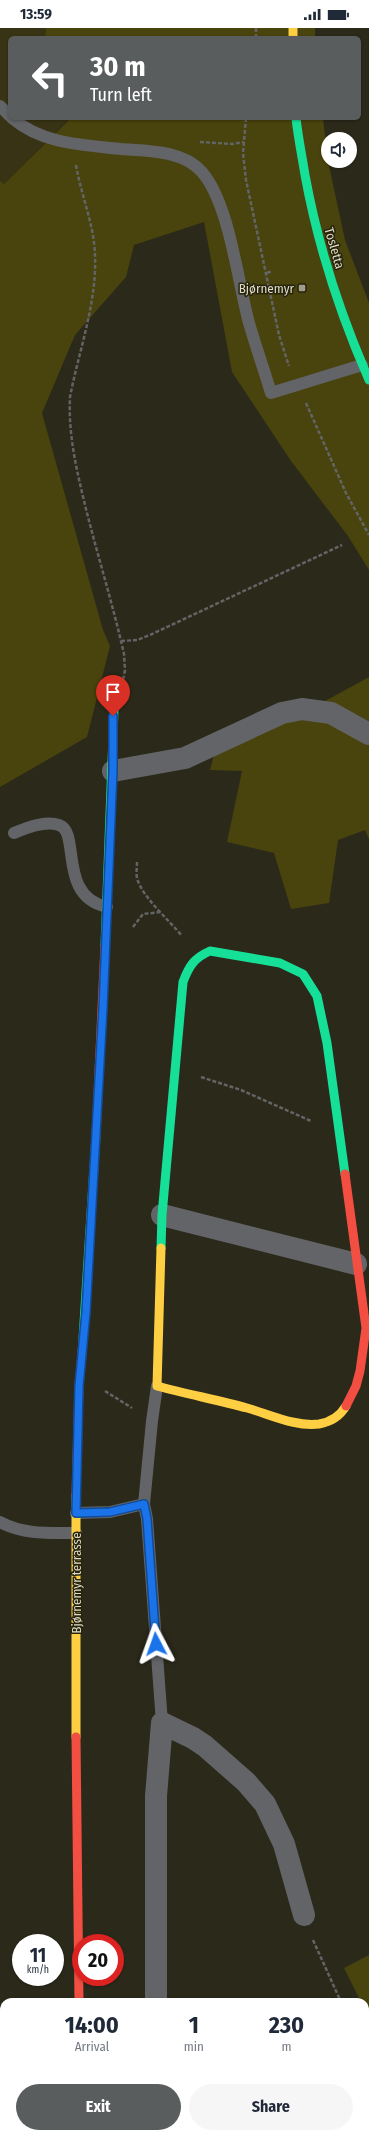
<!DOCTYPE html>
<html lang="en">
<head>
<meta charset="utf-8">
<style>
	:root { --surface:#fff; --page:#f6f6f7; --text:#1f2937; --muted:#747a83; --accent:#595d5e }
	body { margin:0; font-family:"Fira Sans Condensed",sans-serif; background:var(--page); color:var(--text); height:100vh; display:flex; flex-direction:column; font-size:15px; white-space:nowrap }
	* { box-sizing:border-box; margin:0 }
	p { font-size:13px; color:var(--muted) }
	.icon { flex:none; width:22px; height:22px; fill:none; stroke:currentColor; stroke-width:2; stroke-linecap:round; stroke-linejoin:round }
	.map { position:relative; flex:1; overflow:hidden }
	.drawer { position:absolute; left:0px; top:1970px; width:369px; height:140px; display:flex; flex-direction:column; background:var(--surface); border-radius:12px 12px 0 0; box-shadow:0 1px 3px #0004 }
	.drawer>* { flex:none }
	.banner { position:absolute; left:8px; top:8px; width:353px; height:84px; border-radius:6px; box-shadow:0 1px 3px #0004; background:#595d5e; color:#fff; overflow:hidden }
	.buttons { position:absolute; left:321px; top:104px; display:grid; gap:8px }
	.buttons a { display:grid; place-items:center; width:36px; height:36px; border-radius:50%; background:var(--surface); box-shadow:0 1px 3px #0004; font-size:20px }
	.speed { position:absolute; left:12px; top:1906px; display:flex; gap:8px; font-size:20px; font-weight:700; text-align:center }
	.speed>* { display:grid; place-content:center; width:52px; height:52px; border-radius:50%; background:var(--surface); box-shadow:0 1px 3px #0004; line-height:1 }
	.speed small { font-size:10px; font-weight:400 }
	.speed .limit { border:6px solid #d22; background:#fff; color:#111 }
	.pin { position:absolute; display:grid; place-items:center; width:34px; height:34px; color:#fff; margin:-41px -17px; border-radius:50% 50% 50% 0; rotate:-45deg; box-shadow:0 0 4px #0007 }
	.pin .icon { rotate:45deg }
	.me { position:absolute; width:44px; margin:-22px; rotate:356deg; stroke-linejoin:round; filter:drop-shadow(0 0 3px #0008) }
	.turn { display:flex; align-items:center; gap:14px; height:84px; padding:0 16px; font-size:18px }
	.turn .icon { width:52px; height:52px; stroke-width:2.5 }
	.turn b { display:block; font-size:28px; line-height:34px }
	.eta { display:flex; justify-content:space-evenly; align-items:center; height:68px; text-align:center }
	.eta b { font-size:24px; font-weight:700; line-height:28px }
	.action { display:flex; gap:8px; margin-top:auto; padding:8px 16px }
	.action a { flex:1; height:46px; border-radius:24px; background:var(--accent); color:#fff; font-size:16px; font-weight:700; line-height:46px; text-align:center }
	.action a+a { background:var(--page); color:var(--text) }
	.status { display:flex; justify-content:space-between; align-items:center; height:28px; padding:0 20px; background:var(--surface); direction:ltr }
	.status svg { height:11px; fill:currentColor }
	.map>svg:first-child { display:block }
</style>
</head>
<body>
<div class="status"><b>13:59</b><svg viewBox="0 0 49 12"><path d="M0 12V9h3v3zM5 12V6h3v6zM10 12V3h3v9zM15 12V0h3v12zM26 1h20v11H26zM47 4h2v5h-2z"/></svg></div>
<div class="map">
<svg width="369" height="2110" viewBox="0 0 369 2110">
	<rect width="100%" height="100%" fill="#2b291a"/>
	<path fill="#373314" d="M0,0h46l-1,10h-35v80h57l1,2 -65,65 -3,-4z"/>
	<path fill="#49430d" d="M46,0h269v10h-270z
		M67,90h256l5,43 17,79 24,63v267l-21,-34 -57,-75 -59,-89 -28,-150 -70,23 -8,32 -51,58 -33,78 61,217 7,16 -23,91 -87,50v-606l4,3 64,-63z
		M369,649v162l-4,-9 -27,10 -9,63 -38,6 -17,-56 -47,-11 15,-71 -32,-1 4,-15 69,-31z
		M369,1927v63l-4,-8v-8h-4l-17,-34z"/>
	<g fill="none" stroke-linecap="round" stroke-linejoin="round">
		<path stroke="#636465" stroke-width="2.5" stroke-dasharray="4 2" stroke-linecap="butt" d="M256,10v-10
			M246,90l-3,35 3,27 33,155 10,31
			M200,114l32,2 12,-2
			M76,137c5,30 18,59 19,90 2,48 -16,95 -25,142 -2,38 7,75 16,112 12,48 27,96 38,145l1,16 -3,16
			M267,245l5,-2
			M306,375l40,90 23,42
			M121,613l16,-1 13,-5 192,-90
			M137,834c0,5 -1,11 0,16 5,19 32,42 45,58
			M133,899l10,-13 18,-2
			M201,1049l40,13 70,31
			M105,1363l27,17
			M313,1912l28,62
			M365,2029l4,11"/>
		<path stroke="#626467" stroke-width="12" d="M0,78l10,10
			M12,90c30,26 71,27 109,31 26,2 61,1 80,22 28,30 37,112 48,152 7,24 15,47 22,70l91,-28
			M14,805c12,-5 31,-13 45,-8 22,7 -2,71 48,82
			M157,1358l-5,35 -8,83 3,15 15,204
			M76,1485l34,-1 34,-8
			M0,1494c24,13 50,11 76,11"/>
		<path stroke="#626467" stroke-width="22" d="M113,743l72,-13 97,-45 20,-4 29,4 38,21
			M162,1187l194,49
			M156,1974v-206l6,-73 31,15 12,8 41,36 19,22 19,40 20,71
			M83,2106v4
			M142,2110l1,-4"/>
		<path stroke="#16e098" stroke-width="9" d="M296,90c2,19 6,38 9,57 13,71 35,139 64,205
			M105,917l9,-235
			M210,923l70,12 23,11 14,22 10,47 18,131
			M161,1220l1,-33 21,-233c6,-16 11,-24 27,-31
			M82,1326l14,-218"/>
		<path stroke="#ffcf43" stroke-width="9" d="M293,0v10
			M161,1220l-4,138c30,8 60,14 90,22 22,6 48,19 72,16 12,-2 21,-8 27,-18
			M76,1709v-242"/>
		<path stroke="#f24e42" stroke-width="9" d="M96,1108l9,-191
			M345,1146l21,154 -6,43 -4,15 -10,20
			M76,1467l3,-109 3,-32
			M76,1709l3,265"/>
	</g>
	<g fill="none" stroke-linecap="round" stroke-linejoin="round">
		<g stroke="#114b97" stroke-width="10">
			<path id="route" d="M113,688v55l-10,237 -17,304 -7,74 -3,127 34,-1 34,-8 3,15 9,125"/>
		</g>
		<use href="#route" stroke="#1a73e8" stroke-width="7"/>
	</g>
	<rect fill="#9f9d8e" stroke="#27240a" stroke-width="1.5" x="298" y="256" width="8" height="8" rx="2"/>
	<g text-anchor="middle" stroke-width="3" stroke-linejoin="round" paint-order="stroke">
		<g font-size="13" fill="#dddbcc" stroke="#27240a">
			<text transform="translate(335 220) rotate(74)" y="5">Tosletta</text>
			<text transform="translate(76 1555) rotate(-90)" y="5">Bjørnemyr terrasse</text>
		</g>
		<g font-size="13" fill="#dddbcc" stroke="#27240a" text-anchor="end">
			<text x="294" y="265">Bjørnemyr</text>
		</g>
	</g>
</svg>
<div class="buttons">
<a><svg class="icon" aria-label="sound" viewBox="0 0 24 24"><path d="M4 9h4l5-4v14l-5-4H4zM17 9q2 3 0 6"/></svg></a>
</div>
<div class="speed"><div>11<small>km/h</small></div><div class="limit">20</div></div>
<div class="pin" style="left:113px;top:688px;background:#d93025"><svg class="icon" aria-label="arrive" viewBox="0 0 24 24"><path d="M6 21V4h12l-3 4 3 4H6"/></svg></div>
<svg class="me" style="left:156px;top:1616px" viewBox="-20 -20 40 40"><path d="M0-17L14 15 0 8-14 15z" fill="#1a73e8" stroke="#fff" stroke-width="4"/></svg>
<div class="banner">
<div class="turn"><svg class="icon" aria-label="left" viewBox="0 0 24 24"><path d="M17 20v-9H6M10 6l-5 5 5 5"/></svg><div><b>30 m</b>Turn left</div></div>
</div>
<section class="drawer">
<div class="eta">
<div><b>14:00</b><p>Arrival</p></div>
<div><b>1</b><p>min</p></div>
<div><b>230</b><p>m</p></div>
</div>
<div class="action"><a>Exit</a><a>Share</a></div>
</section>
</div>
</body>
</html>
